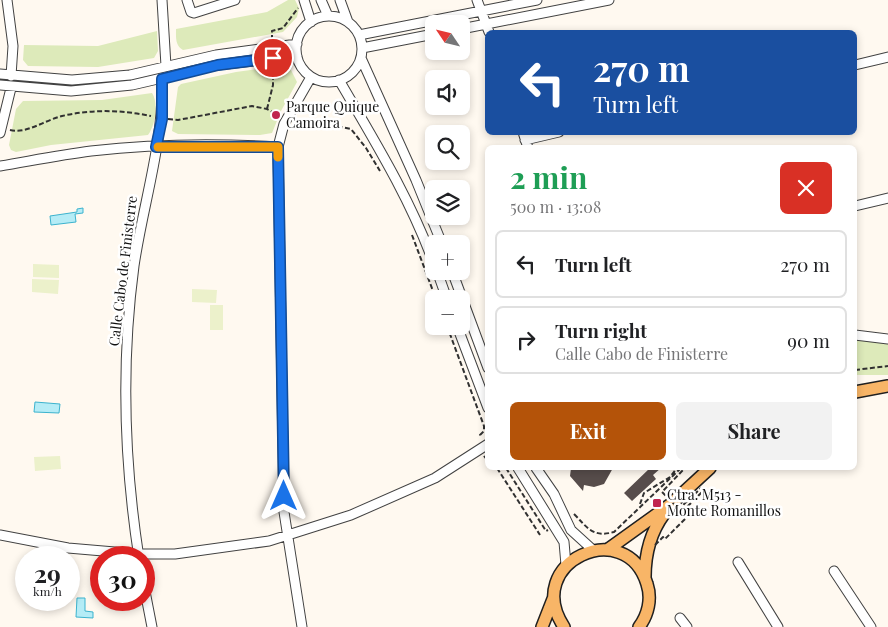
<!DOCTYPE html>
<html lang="en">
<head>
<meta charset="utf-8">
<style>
	:root { --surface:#fff; --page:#f2f2f2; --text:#202124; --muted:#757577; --line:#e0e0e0; --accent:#b45309 }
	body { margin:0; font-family:"Playfair Display",serif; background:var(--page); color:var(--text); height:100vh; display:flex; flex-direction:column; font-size:19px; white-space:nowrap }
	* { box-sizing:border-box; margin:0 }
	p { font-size:16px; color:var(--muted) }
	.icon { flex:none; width:28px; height:28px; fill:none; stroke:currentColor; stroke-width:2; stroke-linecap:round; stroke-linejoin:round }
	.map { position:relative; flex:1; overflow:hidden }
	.panel { position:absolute; left:485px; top:145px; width:372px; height:325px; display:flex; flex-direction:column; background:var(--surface); border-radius:8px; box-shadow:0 2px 8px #0003 }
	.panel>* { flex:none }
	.top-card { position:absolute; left:485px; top:30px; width:372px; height:105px; border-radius:8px; box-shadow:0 2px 8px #0003; background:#1a4fa0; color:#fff; overflow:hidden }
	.needle { width:32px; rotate:305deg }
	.fabs { position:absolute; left:425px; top:15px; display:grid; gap:10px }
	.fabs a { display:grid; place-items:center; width:45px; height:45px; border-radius:8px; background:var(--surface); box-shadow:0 2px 8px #0003; font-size:25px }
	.speed { position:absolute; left:15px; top:546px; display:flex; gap:10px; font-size:25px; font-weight:700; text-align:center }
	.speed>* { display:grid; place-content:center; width:65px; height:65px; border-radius:50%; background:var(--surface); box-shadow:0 2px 8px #0003; line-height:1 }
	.speed small { font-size:12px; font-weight:400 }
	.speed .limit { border:8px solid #d22; background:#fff; color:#111 }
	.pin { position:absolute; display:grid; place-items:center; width:42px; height:42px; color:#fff; margin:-21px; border:2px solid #fff; border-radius:50%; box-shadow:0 1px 5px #0007 }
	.me { position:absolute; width:55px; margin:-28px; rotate:0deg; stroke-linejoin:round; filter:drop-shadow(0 0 4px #0008) }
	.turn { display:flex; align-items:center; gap:18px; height:105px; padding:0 25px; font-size:22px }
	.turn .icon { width:65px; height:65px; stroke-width:2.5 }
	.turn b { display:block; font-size:35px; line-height:42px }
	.round { display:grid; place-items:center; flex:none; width:52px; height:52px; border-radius:8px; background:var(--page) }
	.head { display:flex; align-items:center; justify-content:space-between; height:85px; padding:0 25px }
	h1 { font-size:30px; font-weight:700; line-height:38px; color:#1e9e55 }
	.cta { display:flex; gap:10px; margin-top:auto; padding:10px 25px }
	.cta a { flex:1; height:58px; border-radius:8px; background:var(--accent); color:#fff; font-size:20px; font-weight:700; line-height:58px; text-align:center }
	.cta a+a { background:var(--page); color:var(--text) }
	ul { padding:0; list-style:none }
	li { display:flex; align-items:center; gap:15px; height:68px; margin:0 10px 8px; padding:0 15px; border:2px solid var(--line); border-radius:8px }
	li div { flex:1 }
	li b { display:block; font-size:19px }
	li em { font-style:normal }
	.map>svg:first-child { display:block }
</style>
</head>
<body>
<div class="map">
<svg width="888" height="627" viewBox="0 0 888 627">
	<rect width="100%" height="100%" fill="#fff9f0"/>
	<path fill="#ddeaba" d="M288,0h7l4,8 -2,9 -14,15 -100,18c-8,-4 -7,-13 -7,-21l91,-17z
		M157,31l1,20 -4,7 -56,9 -70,-1 -5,-6 1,-15 74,1z
		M280,66h9l8,16 -16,29 -9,22 -12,2 -82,-1 -6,-3 6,-44 3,-3 55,-12z
		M152,93c7,10 3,33 -4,42l-97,10 -35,7 -5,-2 -2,-5 7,-36 7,-8 79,-1z
		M855,339l33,5v31h-33z"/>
	<path fill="#ecf1cb" d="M33,264l26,1v13l-26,-1z
		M32,279l27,1 -1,14 -26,-2z
		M192,289l25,1 -1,13 -24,-1z
		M210,305h13v25h-13z
		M60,456l1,13 -26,2 -1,-14z"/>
	<path fill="#b5ecf6" stroke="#3cb3ce" d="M83,208v5l-8,1 1,8 -25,3 -1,-9 27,-4v-3z
		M35,402l25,2 -1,9 -25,-1z
		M77,598h8v13l8,1v6l-17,-1z"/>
	<path fill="#574d4b" d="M571,468h42l-9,16 -10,3 -10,-2 -1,6 -13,-15z
		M650,468h11l-8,7 3,4 -24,22 -8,-8z"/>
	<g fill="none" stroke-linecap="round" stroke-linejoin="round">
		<g stroke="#424242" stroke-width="11">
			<path id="minor" d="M7,0l6,46 -2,30
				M162,0l4,66
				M187,0l4,12 3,1 41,-13
				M304,0l7,22
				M321,0l7,16
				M340,0l8,22
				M477,0l12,32
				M296 49a33 33 0 1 1 66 0a33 33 0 1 1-66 0Z
				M461,29l148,-29
				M359,35l178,-35
				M362,48l72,-14
				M361,58l55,122 26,64
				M855,65l33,-8
				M0,74l72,6 58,-5 86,-20 81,-11
				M339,80c35,60 71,118 95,184
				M0,85l71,6 61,-6 86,-20 79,-9
				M523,132l5,16
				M0,133l11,-45
				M525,140l34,-8
				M0,166c30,-5 60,-11 91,-15 62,-7 125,-8 187,-4
				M855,206l33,-8
				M437,271l10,28
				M452,271l36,97
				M457,326l31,82
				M855,335l33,4
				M518,468l46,74 2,23
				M536,468l18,26 17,36 22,20
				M0,535l68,13 70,6h37l94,-13 82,-26 84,-37 53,-34
				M139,558c-15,-97 -18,-195 -5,-292 9,-62 30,-124 28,-187
				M738,562l40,65
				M834,571l37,56
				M144,586l8,41
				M680,618l7,9
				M302,627l-18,-115 -6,-365 6,-23 27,-47"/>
		</g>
		<g stroke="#202020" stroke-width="14">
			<path id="major" d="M855,392l33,-6
				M607,550l64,-46 39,-36
				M645,577c0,-24 5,-44 19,-63
				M542,627l11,-28
				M564,627c-43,-65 62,-112 83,-43 5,15 1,31 -8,43"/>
		</g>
		<path stroke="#313131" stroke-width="2" stroke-dasharray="5 2.5" stroke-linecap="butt" d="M272,40v-9l11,-3 15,-20
			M267,109l6,-24v-18
			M168,119l10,1 74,-14 15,3 13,7
			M294,122l13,6 29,-2 15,3 15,19 14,23
			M10,130c17,4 35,-10 52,-14 30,-7 60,-6 89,0
			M412,235l24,64
			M447,326l37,100v5l-4,4 1,2
			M855,370l33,-4
			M484,456l4,5
			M497,468l43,67
			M506,468l40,63 2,-1
			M640,504l4,-11 26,-16 7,-9
			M574,514c13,13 18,24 40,18l67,-64"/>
		<use href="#minor" stroke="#fff" stroke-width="9"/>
		<use href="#major" stroke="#f8b567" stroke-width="11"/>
		<path stroke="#313131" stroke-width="2" stroke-dasharray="5 2.5" stroke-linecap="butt" d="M655,545l8,-8 2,2 22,-22 -5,-5 21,-21 -2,-3 -22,21 -17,-17 22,-23 -2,-1"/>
	</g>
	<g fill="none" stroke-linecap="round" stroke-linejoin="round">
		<g stroke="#114b97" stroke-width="12">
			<path id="route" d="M273,58l-55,7 -56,14v40l-6,28h122l6,349"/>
		</g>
		<use href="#route" stroke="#1a73e8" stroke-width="9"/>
		<path stroke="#f59e0b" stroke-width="9" d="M158,147h120v10"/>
	</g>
	<g fill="#c0264f" stroke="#fff" stroke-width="2">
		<circle cx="276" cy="115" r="5"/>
		<rect x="652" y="498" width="10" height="10" rx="2.5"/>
	</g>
	<g text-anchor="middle" stroke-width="5" stroke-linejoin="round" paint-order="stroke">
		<g font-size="14" fill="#0f0f0f" stroke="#fff" text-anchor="start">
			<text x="286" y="112">Parque Quique<tspan x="286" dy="16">Camoira</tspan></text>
			<text x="667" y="500">Ctra. M513 -<tspan x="667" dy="16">Monte Romanillos</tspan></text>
		</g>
		<g font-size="14" fill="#0f0f0f" stroke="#fff">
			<text transform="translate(123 271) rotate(-83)" y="5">Calle Cabo de Finisterre</text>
		</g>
	</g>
</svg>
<div class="fabs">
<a><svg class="needle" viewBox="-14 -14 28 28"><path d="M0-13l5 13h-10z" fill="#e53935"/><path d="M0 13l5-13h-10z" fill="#757577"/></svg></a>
<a><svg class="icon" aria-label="sound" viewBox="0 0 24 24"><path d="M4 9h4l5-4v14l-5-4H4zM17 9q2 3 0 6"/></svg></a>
<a><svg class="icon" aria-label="search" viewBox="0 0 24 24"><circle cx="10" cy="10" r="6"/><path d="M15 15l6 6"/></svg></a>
<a><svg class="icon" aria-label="layers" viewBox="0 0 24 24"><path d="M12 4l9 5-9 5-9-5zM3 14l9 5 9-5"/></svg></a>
<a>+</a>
<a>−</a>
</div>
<div class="speed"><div>29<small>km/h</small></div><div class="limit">30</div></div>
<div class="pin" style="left:273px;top:58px;background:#d93025"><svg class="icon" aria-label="arrive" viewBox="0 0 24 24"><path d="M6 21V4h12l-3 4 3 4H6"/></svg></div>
<svg class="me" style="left:284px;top:496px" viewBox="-20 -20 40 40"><path d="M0-17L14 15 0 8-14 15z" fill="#1a73e8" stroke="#fff" stroke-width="4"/></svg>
<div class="top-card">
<div class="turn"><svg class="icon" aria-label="left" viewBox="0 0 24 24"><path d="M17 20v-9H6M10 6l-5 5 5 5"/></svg><div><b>270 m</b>Turn left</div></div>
</div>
<section class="panel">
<div class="head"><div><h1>2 min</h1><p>500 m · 13:08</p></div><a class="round" style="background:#d93025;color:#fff"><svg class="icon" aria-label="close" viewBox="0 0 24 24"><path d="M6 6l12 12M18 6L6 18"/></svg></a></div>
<ul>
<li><svg class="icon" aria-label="left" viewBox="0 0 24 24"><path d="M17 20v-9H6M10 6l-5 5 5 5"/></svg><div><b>Turn left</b></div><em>270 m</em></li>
<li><svg class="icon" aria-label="right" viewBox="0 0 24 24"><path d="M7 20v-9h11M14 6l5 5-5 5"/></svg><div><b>Turn right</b><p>Calle Cabo de Finisterre</p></div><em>90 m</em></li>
</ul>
<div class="cta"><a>Exit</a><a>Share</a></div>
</section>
</div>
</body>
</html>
